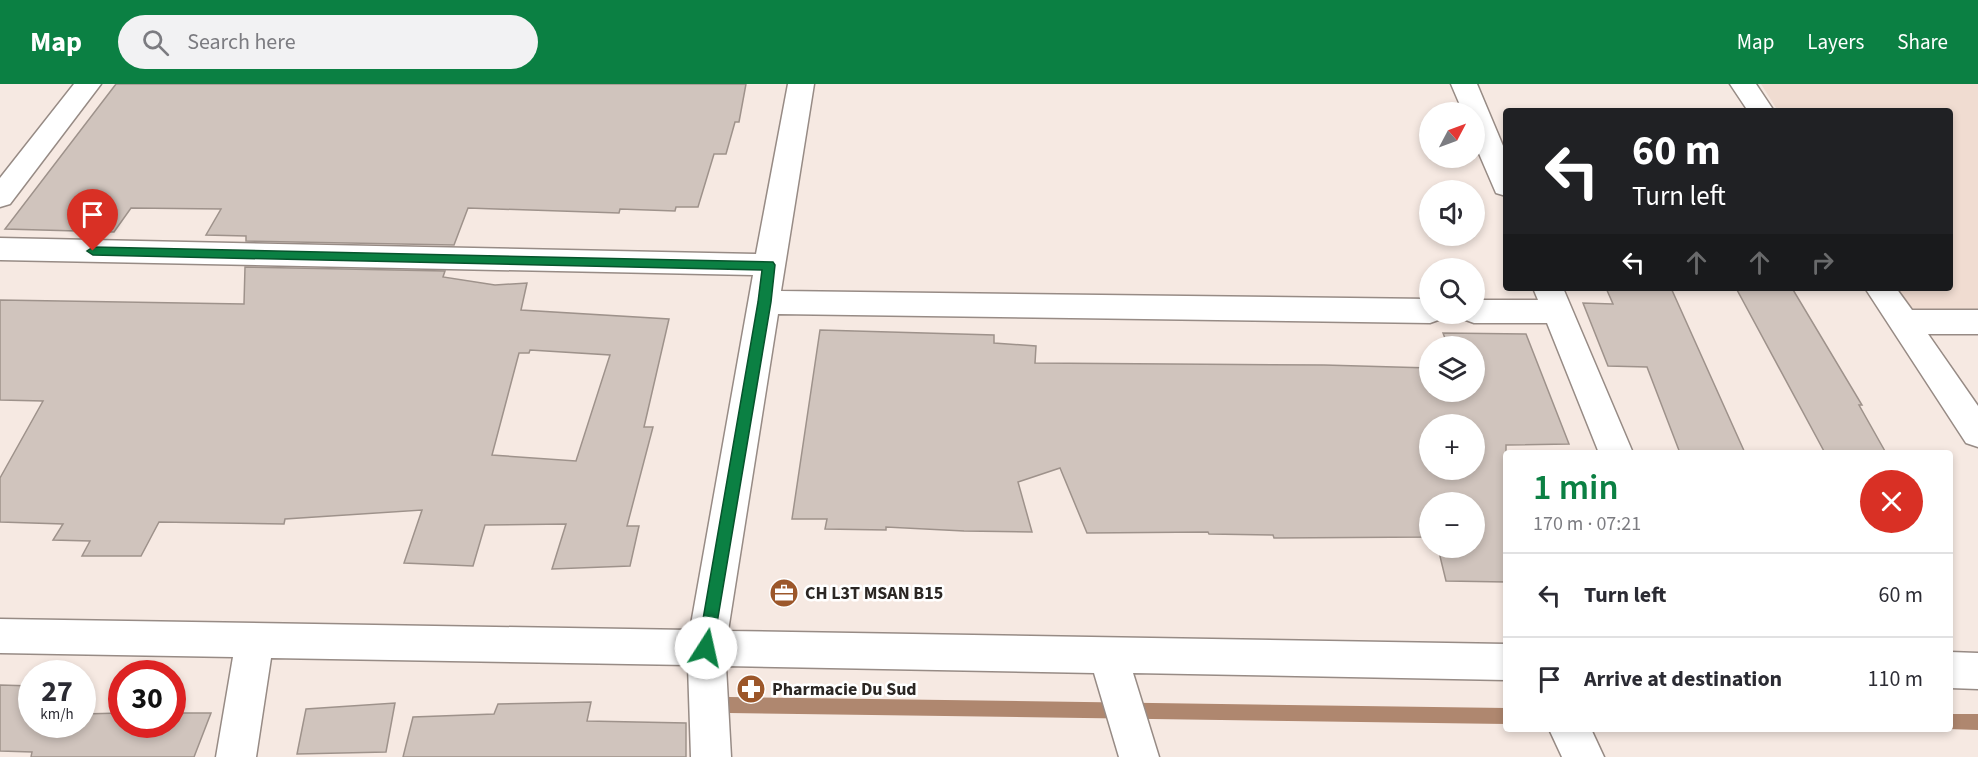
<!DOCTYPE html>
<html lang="en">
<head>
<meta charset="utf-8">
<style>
	:root { --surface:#fff; --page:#f2f2f3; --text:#2b2b33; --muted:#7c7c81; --line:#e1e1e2; --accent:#0b8043 }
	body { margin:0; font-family:"Source Sans 3",sans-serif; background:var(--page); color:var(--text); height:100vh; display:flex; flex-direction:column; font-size:22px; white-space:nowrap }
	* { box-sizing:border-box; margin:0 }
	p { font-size:20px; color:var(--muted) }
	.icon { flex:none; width:33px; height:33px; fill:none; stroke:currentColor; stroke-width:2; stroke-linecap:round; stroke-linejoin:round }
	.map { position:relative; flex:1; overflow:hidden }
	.sheet { position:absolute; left:1503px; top:366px; width:450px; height:282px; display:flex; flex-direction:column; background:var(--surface); border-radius:6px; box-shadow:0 3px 9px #0003 }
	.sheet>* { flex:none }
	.hud { position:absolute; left:1503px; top:24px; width:450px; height:183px; border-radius:6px; box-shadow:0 3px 9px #0003; background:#202124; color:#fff; overflow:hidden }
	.needle { width:39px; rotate:49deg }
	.controls { position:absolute; left:1419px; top:18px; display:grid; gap:12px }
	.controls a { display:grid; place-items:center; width:66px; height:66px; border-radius:50%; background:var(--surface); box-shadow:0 3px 9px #0003; font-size:30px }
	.speed { position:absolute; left:18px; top:576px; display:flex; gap:12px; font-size:30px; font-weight:700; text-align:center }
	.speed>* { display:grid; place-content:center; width:78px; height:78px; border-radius:50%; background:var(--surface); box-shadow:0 3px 9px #0003; line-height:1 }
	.speed small { font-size:15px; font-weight:400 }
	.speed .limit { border:9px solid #d22; background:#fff; color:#111 }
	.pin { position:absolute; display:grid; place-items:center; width:51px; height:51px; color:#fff; margin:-62px -26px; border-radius:50% 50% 50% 0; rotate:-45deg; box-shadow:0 0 6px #0007 }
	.pin .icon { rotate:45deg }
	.me { position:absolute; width:66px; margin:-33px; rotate:10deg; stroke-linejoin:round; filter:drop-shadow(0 0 4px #0008) }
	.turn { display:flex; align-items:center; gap:21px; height:126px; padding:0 30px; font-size:27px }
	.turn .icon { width:78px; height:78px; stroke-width:2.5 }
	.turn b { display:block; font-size:42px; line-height:51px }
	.lanes { display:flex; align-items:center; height:57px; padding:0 30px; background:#0003; justify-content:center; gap:30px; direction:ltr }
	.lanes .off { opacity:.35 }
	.round { display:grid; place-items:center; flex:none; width:63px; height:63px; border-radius:32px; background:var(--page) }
	.summary { display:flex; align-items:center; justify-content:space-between; height:102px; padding:0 30px }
	h1 { font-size:36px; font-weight:600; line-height:45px; color:var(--accent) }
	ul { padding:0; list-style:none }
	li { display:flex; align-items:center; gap:18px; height:84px; padding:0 30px; border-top:2px solid var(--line) }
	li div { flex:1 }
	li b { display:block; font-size:22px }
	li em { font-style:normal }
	header { display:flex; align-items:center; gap:36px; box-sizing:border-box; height:84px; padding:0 30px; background:var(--accent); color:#fff }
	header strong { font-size:28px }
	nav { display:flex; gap:33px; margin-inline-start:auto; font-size:21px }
	.search { width:420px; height:54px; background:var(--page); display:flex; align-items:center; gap:15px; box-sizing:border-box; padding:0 21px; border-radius:33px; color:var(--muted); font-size:22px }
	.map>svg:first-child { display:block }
</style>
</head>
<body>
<header>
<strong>Map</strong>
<div class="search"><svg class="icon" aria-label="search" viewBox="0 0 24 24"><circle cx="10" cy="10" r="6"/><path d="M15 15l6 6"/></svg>Search here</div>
<nav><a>Map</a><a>Layers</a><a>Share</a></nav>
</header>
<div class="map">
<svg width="1978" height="673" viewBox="0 0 1978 673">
	<rect width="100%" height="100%" fill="#f6e9e2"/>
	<path fill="#f0dcd1" d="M1761,0h217v228l-73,1 -16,-25h61v-177h-172z"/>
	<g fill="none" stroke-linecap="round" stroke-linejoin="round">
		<path fill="#af876f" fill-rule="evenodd" d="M729,613l777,11v16l-777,-11 -6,-3 -2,-5 2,-5z
			M1950,630h28v16l-30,-1h2z"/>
	</g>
	<path fill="#d0c4bd" stroke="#9e928b" stroke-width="1.5" fill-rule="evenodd" d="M116,0h630l-7,38h-4l-9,32h-12l-16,53h-22l-1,4 -55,-2 -1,4 -151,-5 -14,37 -208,-4v-5l-40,-1 15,-26 -90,-1 -17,24 -109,-3z
		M245,183l200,4 -2,6 52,8 32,-2 -6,27 148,9 -25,108h9l-26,99h12l-9,40 -78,3 14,-45 -81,1 -12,41 -69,-3 18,-53 -137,9 -1,5 -125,-2 -18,34h-59l8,-15 -37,-1 10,-16 -63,-2v-44l43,-77 -43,-1v-100l244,4zM530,266l80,5 -34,106 -84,-6 27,-102h10z
		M1606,204h65l74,165h-65l-33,-86 -39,-1 -25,-63 30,1z
		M1736,204h56l70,117h-3l27,48h-61z
		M820,246l174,5v8l42,3 -1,17 289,2 106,3v24h44v-46h-26l-5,-13 83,1 43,110 -63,1v137l-60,-1 -8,-33h36v-46h-44v35l-156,1 -1,-3 -64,-1 -1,-2 -121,1 -27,-65 -42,14 14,50 -68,-1 -78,-4v3l-61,-1 2,-10h-35zM1430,340h44v46h-44z
		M0,601l32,1v38h50v-10l40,-1v11h50v-11h39l-17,44h-163l1,-5 -32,-1z
		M591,618l-4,19 99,2v34h-283l10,-40 81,-3 4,-10z
		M395,619l-9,49 -89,2 9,-45z"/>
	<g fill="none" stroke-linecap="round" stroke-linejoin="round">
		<g stroke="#978b85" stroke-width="3">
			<path id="minor" d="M74,0h27l-91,120 -10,3v-29z
				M788,0h26l-33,207 649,8v15h14l-3,5 -11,4 -652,-9 -50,317 778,13v36l-373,-7 26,84h-40l-25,-84 -368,-7 5,91h-40l-3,-92 -417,-7 -15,99h-40l17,-100 -233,-4v-34l690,11 63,-355 -753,-15v-22l756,16z
				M1451,0h26l29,69v43l-10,-3 -22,-51v-30h-11z
				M1730,0h26l18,27h-26z
				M1533,204h30l70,165h-34l-52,-130h-73l-11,-4 -3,-5h14v-14h64z
				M1865,204h31l16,22h66v24h-50l50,72v41l-12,-4z
				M1950,568l28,1v36l-28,-1z
				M1549,645h42l13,28h-42z"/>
		</g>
		<use href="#minor" fill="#fff" fill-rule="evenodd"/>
	</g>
	<path fill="#0b8043" stroke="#07532c" stroke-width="1.5" d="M93,163l680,15 2,3 -4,37 -59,351 -6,2 -5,-2 -3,-5 60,-346 4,-32 -669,-15 -6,-4z"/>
	<defs>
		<g id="office-disc" transform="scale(1.5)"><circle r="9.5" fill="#9c572a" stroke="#fff"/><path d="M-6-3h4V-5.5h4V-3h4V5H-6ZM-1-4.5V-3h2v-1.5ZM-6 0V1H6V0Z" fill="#fff"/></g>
		<g id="pharmacy-disc" transform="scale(1.5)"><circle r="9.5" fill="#9c572a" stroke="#fff"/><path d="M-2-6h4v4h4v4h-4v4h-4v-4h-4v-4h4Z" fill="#fff"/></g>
	</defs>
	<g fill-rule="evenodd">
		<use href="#office-disc" x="784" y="509"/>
		<use href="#pharmacy-disc" x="751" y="605"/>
	</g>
	<g text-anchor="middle" stroke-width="5" stroke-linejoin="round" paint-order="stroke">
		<g font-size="18" font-weight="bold" fill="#2b2623" stroke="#fff" text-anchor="start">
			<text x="805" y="515">CH L3T MSAN B15</text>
			<text x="772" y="611">Pharmacie Du Sud</text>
		</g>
	</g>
</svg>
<div class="controls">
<a><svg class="needle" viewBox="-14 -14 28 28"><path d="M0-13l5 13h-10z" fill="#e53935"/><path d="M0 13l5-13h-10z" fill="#7c7c81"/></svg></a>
<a><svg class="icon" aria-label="sound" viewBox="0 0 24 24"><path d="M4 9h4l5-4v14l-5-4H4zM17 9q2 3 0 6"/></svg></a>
<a><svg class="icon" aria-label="search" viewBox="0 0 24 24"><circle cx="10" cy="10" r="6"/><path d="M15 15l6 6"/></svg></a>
<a><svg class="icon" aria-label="layers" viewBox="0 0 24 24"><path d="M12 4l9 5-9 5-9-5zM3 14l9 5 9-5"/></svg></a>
<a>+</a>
<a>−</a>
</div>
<div class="speed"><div>27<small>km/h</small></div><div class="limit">30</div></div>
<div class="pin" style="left:93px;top:167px;background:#d93025"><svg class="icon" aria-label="arrive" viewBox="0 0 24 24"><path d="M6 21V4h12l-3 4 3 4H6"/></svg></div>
<svg class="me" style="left:706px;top:564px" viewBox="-20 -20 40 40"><circle r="19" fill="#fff"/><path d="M0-13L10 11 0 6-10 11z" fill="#0b8043"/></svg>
<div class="hud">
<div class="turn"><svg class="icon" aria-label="left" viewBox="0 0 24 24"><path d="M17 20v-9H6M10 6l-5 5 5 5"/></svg><div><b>60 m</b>Turn left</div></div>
<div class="lanes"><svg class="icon" aria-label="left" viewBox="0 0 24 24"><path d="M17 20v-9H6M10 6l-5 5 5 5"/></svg><svg class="icon off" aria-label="ahead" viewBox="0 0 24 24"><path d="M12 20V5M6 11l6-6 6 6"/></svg><svg class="icon off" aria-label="ahead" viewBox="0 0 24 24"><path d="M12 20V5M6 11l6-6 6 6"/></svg><svg class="icon off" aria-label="right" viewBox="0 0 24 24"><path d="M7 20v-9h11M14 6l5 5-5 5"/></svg></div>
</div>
<section class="sheet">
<div class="summary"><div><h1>1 min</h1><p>170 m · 07:21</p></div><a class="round" style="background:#d93025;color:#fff"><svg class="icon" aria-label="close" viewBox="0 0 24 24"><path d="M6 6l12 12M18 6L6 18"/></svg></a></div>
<ul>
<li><svg class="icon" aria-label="left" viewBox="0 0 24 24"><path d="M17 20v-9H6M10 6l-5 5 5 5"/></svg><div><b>Turn left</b></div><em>60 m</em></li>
<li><svg class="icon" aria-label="arrive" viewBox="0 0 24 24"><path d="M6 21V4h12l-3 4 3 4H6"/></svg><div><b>Arrive at destination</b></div><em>110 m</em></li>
</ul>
</section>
</div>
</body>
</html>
